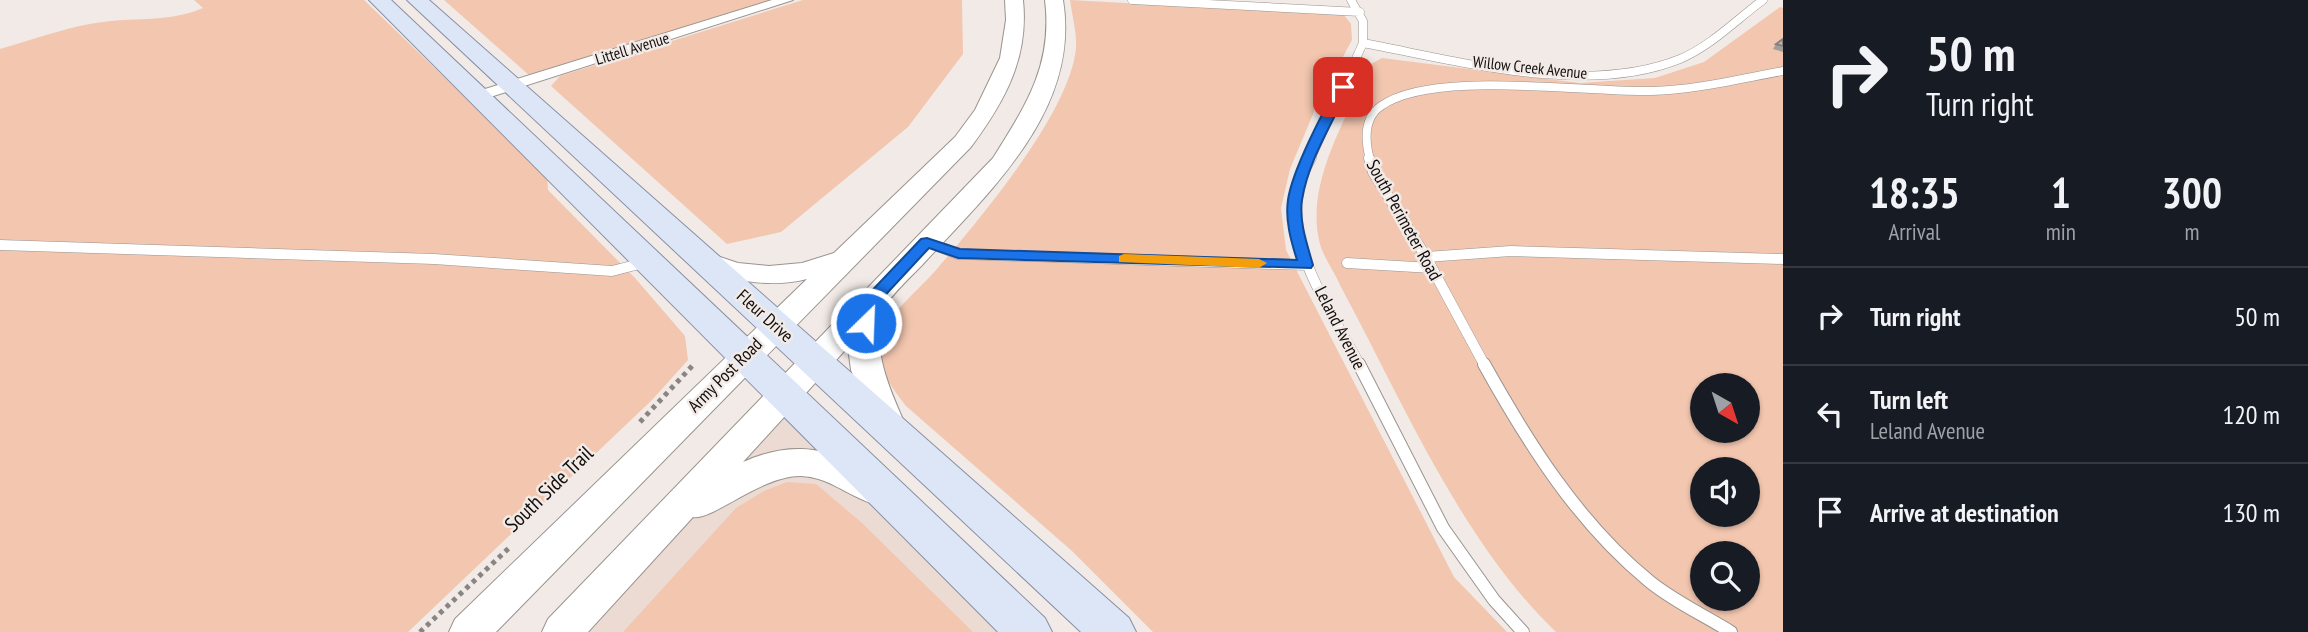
<!DOCTYPE html>
<html lang="en">
<head>
<meta charset="utf-8">
<style>
	:root { --surface:#171b24; --page:#20242c; --text:#f1f3f6; --muted:#9ea1a6; --line:#363941 }
	body { margin:0; font-family:"PT Sans Narrow",sans-serif; background:var(--page); color:var(--text); height:100vh; display:flex; flex-direction:column; font-size:26px; white-space:nowrap }
	* { box-sizing:border-box; margin:0 }
	p { font-size:23px; color:var(--muted) }
	.icon { flex:none; width:38px; height:38px; fill:none; stroke:currentColor; stroke-width:2; stroke-linecap:round; stroke-linejoin:round }
	.map { position:relative; flex:1; overflow:hidden }
	.details { display:flex; flex-direction:column; background:var(--surface); width:525px }
	.details>* { flex:none }
	.hud { background:#171b24; color:var(--text); overflow:hidden }
	.needle { width:46px; rotate:141deg }
	.fabs { position:absolute; left:1690px; top:373px; display:grid; gap:14px }
	.fabs a { display:grid; place-items:center; width:70px; height:70px; border-radius:50%; background:var(--surface); box-shadow:0 2px 5px #0004; font-size:35px }
	.pin { position:absolute; display:grid; place-items:center; width:60px; height:60px; color:#fff; margin:-30px; border-radius:14px; box-shadow:0 4px 10px #0006 }
	.me { position:absolute; width:77px; margin:-38px; rotate:24deg; stroke-linejoin:round; filter:drop-shadow(0 0 5px #0008) }
	.turn { display:flex; align-items:center; gap:24px; height:147px; padding:0 28px; font-size:32px }
	.turn .icon { width:91px; height:91px; stroke-width:2.5 }
	.turn b { display:block; font-size:49px; line-height:60px }
	.eta { display:flex; justify-content:space-evenly; align-items:center; height:119px; text-align:center }
	.eta b { font-size:42px; font-weight:700; line-height:49px }
	ul { padding:0; list-style:none }
	li { display:flex; align-items:center; gap:21px; height:98px; padding:0 28px; border-top:2px solid var(--line) }
	li div { flex:1 }
	li b { display:block; font-size:26px }
	li em { font-style:normal }
	main { display:flex; flex:1; min-height:0 }
	.map>svg:first-child { display:block }
</style>
</head>
<body>
<main>
<div class="map">
<svg width="1783" height="632" viewBox="0 0 1783 632">
	<rect width="100%" height="100%" fill="#f2eae6"/>
	<path fill="#ebdbd3" d="M784,392l245,240h-467z"/>
	<path fill="#f2c6af" fill-rule="evenodd" d="M194,0h170l183,176 1,14 87,88 50,58 3,24 -36,40 -244,232h-408v-583c36,-10 74,-25 111,-28 32,-3 62,0 92,-13z
		M444,0h327l-241,76z
		M803,0h159l1,54 -55,73 -127,105 -54,12 -176,-158 9,-10z
		M1070,0l274,15 7,9 1,16 -36,67 -26,62 -9,39 5,42 168,327 53,55h-354l-81,-81 -166,-145c-16,-21 -38,-49 -23,-76 11,-20 38,-43 53,-60 43,-50 134,-157 140,-222 1,-15 -4,-33 -6,-48z
		M1780,7l3,1v624h-227c-95,-91 -153,-230 -215,-345 -6,-14 -17,-29 -21,-43 -16,-60 27,-125 49,-179l13,-7 198,25 75,-5 49,-16zM1703,385h45v45h-45zM1703,469h45v45h-45zM1703,553h45v45h-45z
		M787,482l29,2 46,39 111,109h-350l113,-124 28,-17z"/>
	<g fill="none" stroke-linecap="round" stroke-linejoin="round">
		<g stroke="#9a938f" stroke-width="9">
			<path id="lane-far2" d="M1132,0l228,12
				M1363,43c96,18 223,54 317,16 31,-13 56,-39 83,-59
				M1310,160l53,-117v-22l-12,-21
				M1370,160c-5,-19 -7,-42 11,-54 51,-37 205,-13 270,-15 44,-1 88,-12 132,-20"/>
		</g>
		<g stroke="#9a938f" stroke-width="11">
			<path id="lane-far1" d="M1311,158c-5,10 -11,20 -13,30 -12,63 34,124 62,178
				M1369,158l4,14 53,85 59,109
				M927,242l31,12 348,11
				M0,245l434,14 178,12 35,-9
				M1426,257l85,-6 272,8
				M1347,263l85,5"/>
		</g>
		<g stroke="#9a938f" stroke-width="14">
			<path id="lane" d="M1359,364l84,164 51,72 29,32
				M1484,364c44,79 94,159 165,217 24,20 55,34 82,51"/>
		</g>
		<g stroke="#9a938f" stroke-width="2">
			<path id="street" d="M772,0h21l-309,99 -6,2 -8,-5 2,-3z"/>
		</g>
		<g stroke="#9a938f" stroke-width="2">
			<path id="secondary" d="M1005,0h18c6,58 -18,101 -52,147l-475,485h-47l6,-13 352,-340c-39,10 -78,1 -115,-14l-4,-6 4,-6 10,-2 36,12 31,3 33,-3 32,-10 121,-116 20,-27 25,-52 6,-38z
				M1045,0h18c18,109 -72,190 -139,263 -10,11 -38,36 -41,48 -12,42 8,80 24,118l-5,9 -12,4 -12,-4 -27,-68 -3,-23 -105,115c18,-8 39,-14 59,-13 27,1 74,15 87,40l-5,10 -13,4c-24,-8 -43,-26 -70,-27 -39,-1 -89,45 -108,41l-105,115h-46l6,-13 445,-461c33,-53 60,-93 52,-158z"/>
		</g>
		<g stroke="#878fa2" stroke-width="2">
			<path id="primary" d="M369,0h22l654,618 7,14h-54z
				M407,0h22l700,618 7,14h-55z"/>
		</g>
		<path stroke="#8a8582" stroke-width="5" stroke-dasharray="4.5 4.5" stroke-linecap="butt" d="M640,422l54,-58
			M420,632l90,-85"/>
		<use href="#lane-far2" stroke="#fff" stroke-width="8"/>
		<use href="#lane-far1" stroke="#fff" stroke-width="10"/>
		<use href="#lane" stroke="#fff" stroke-width="12"/>
		<use href="#street" fill="#fff" fill-rule="evenodd"/>
		<use href="#secondary" fill="#fff" fill-rule="evenodd"/>
		<use href="#primary" fill="#dde6f7" fill-rule="evenodd"/>
	</g>
	<path fill="#a39d9a" d="M1783,39v13l-10,-3 3,-5z"/>
	<path fill="#beb7b3" stroke="#85807d" stroke-width="2" d="M1783,39v7l-7,-2z"/>
	<path fill="#1a73e8" stroke="#114b97" stroke-width="2" d="M1339,84l10,3c-16,35 -41,74 -47,113 -3,22 5,44 11,65l-2,3 -353,-10 -29,-10 -53,57 -5,22 -5,1 -8,-5 5,-23 58,-61 6,-1 33,11 337,11c-6,-19 -12,-40 -9,-60 4,-29 35,-89 51,-116z"/>
	<path fill="#f59e0b" d="M1124,254l135,5 8,4 -8,5 -140,-6v-6z"/>
	<g text-anchor="middle" stroke-width="5" stroke-linejoin="round" paint-order="stroke">
		<g font-size="16" fill="#110e0d" stroke="#f2eae6">
			<text transform="translate(632 48) rotate(-17)" y="6">Littell Avenue</text>
			<text transform="translate(1530 67) rotate(6)" y="6">Willow Creek Avenue</text>
		</g>
		<g font-size="18" fill="#110e0d" stroke="#f2eae6">
			<text transform="translate(1404 220) rotate(61)" y="6">South Perimeter Road</text>
			<text transform="translate(765 316) rotate(42)" y="6">Fleur Drive</text>
			<text transform="translate(1340 328) rotate(63)" y="6">Leland Avenue</text>
			<text transform="translate(725 375) rotate(-45)" y="6">Army Post Road</text>
		</g>
		<g font-size="21" fill="#110e0d" stroke="#f2eae6">
			<text transform="translate(549 489) rotate(-44)" y="7">South Side Trail</text>
		</g>
	</g>
</svg>
<div class="fabs">
<a><svg class="needle" viewBox="-14 -14 28 28"><path d="M0-13l5 13h-10z" fill="#e53935"/><path d="M0 13l5-13h-10z" fill="#9ea1a6"/></svg></a>
<a><svg class="icon" aria-label="sound" viewBox="0 0 24 24"><path d="M4 9h4l5-4v14l-5-4H4zM17 9q2 3 0 6"/></svg></a>
<a><svg class="icon" aria-label="search" viewBox="0 0 24 24"><circle cx="10" cy="10" r="6"/><path d="M15 15l6 6"/></svg></a>
</div>
<div class="pin" style="left:1343px;top:87px;background:#d93025"><svg class="icon" aria-label="arrive" viewBox="0 0 24 24"><path d="M6 21V4h12l-3 4 3 4H6"/></svg></div>
<svg class="me" style="left:866px;top:323px" viewBox="-20 -20 40 40"><circle r="17" fill="#1a73e8" stroke="#fff" stroke-width="3"/><path d="M0-11L8 9 0 5-8 9z" fill="#fff"/></svg>
</div>
<section class="details">
<div class="hud">
<div class="turn"><svg class="icon" aria-label="right" viewBox="0 0 24 24"><path d="M7 20v-9h11M14 6l5 5-5 5"/></svg><div><b>50 m</b>Turn right</div></div>
</div>
<div class="eta">
<div><b>18:35</b><p>Arrival</p></div>
<div><b>1</b><p>min</p></div>
<div><b>300</b><p>m</p></div>
</div>
<ul>
<li><svg class="icon" aria-label="right" viewBox="0 0 24 24"><path d="M7 20v-9h11M14 6l5 5-5 5"/></svg><div><b>Turn right</b></div><em>50 m</em></li>
<li><svg class="icon" aria-label="left" viewBox="0 0 24 24"><path d="M17 20v-9H6M10 6l-5 5 5 5"/></svg><div><b>Turn left</b><p>Leland Avenue</p></div><em>120 m</em></li>
<li><svg class="icon" aria-label="arrive" viewBox="0 0 24 24"><path d="M6 21V4h12l-3 4 3 4H6"/></svg><div><b>Arrive at destination</b></div><em>130 m</em></li>
</ul>
</section>
</main>
</body>
</html>
